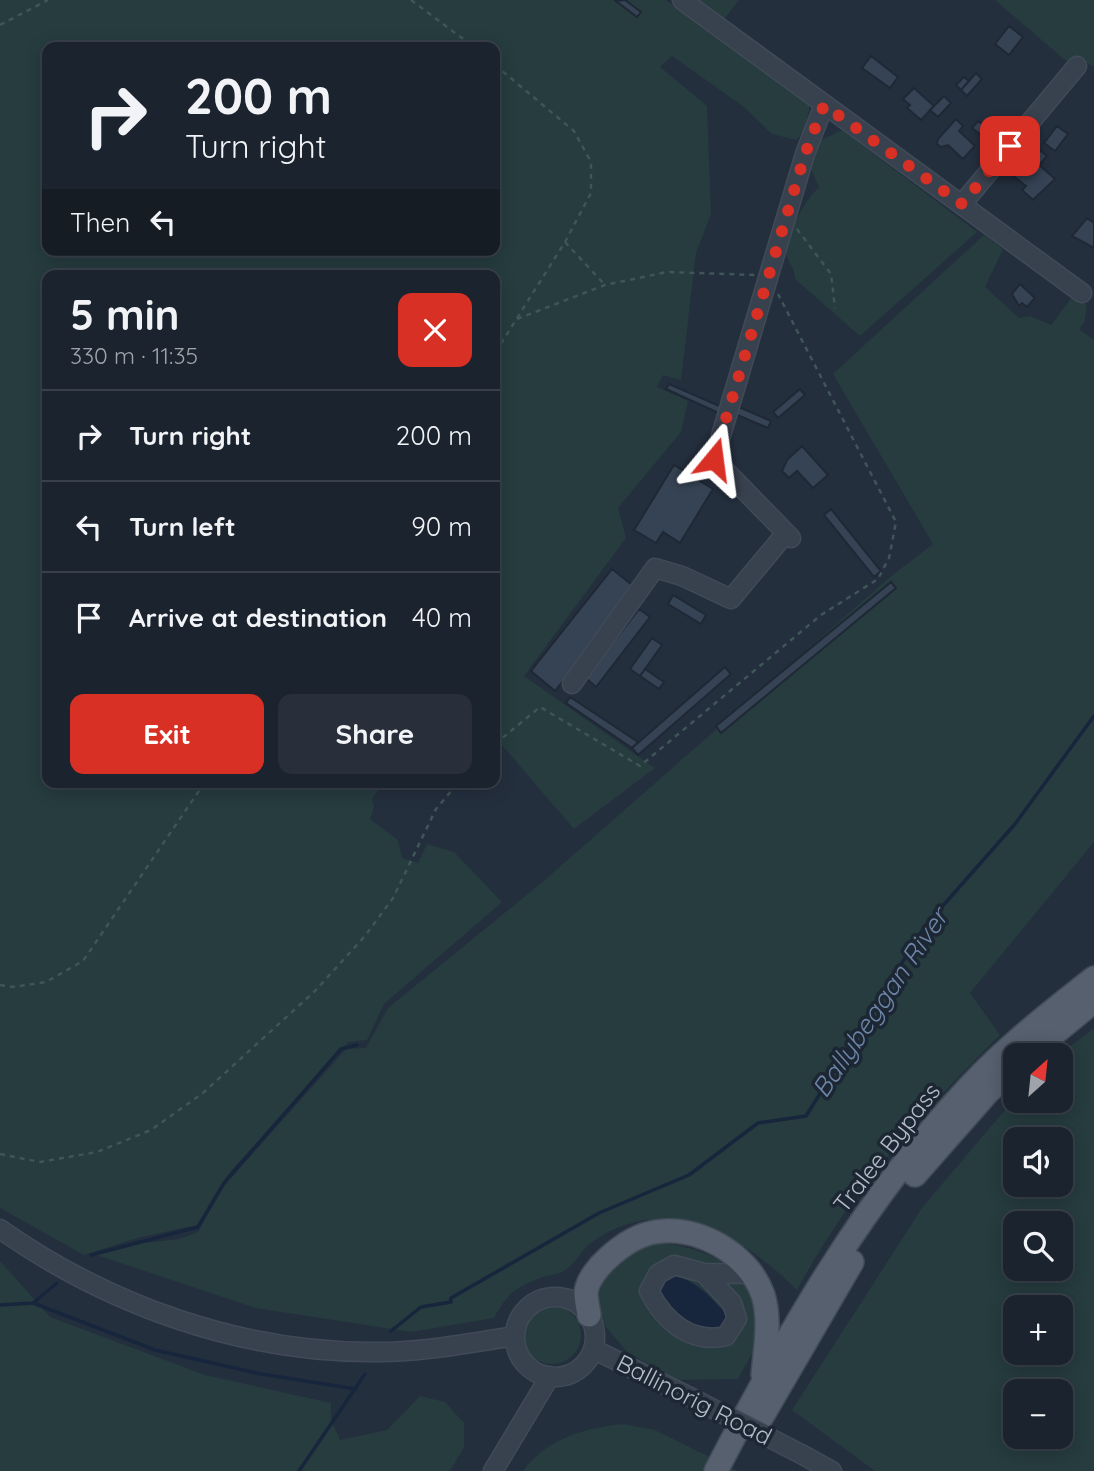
<!DOCTYPE html>
<html lang="en">
<head>
<meta charset="utf-8">
<style>
	:root { --surface:#1b232e; --page:#282f3a; --text:#f1f3f6; --muted:#a0a4aa; --line:#39404a; --accent:#d93025 }
	body { margin:0; font-family:Quicksand,sans-serif; background:var(--page); color:var(--text); height:100vh; display:flex; flex-direction:column; font-size:26px; white-space:nowrap }
	* { box-sizing:border-box; margin:0 }
	p { font-size:23px; color:var(--muted) }
	.icon { flex:none; width:38px; height:38px; fill:none; stroke:currentColor; stroke-width:2; stroke-linecap:round; stroke-linejoin:round }
	.map { position:relative; flex:1; overflow:hidden }
	.panel { position:absolute; left:42px; top:270px; width:458px; height:518px; display:flex; flex-direction:column; background:var(--surface); border-radius:14px; box-shadow:0 4px 18px #0003,0 0 0 2px var(--line) }
	.panel>* { flex:none }
	.banner { position:absolute; left:42px; top:42px; width:458px; height:214px; border-radius:14px; box-shadow:0 4px 18px #0003,0 0 0 2px var(--line); background:#1b232e; color:var(--text); overflow:hidden }
	.needle { width:46px; rotate:27deg }
	.buttons { position:absolute; left:1003px; top:1043px; display:grid; gap:14px }
	.buttons a { display:grid; place-items:center; width:70px; height:70px; border-radius:14px; background:var(--surface); box-shadow:0 4px 18px #0003,0 0 0 2px var(--line); font-size:35px }
	.pin { position:absolute; display:grid; place-items:center; width:60px; height:60px; color:#fff; margin:-30px; border-radius:14px; box-shadow:0 4px 10px #0006 }
	.me { position:absolute; width:77px; margin:-38px; rotate:16deg; stroke-linejoin:round; filter:drop-shadow(0 0 5px #0008) }
	.turn { display:flex; align-items:center; gap:24px; height:147px; padding:0 28px; font-size:32px }
	.turn .icon { width:91px; height:91px; stroke-width:2.5 }
	.turn b { display:block; font-size:49px; line-height:60px }
	.then { display:flex; align-items:center; height:66px; padding:0 28px; background:#0003; gap:14px; font-size:26px }
	.round { display:grid; place-items:center; flex:none; width:74px; height:74px; border-radius:14px; background:var(--page) }
	.overview { display:flex; align-items:center; justify-content:space-between; height:119px; padding:0 28px }
	h1 { font-size:42px; font-weight:700; line-height:52px }
	.button { display:flex; gap:14px; margin-top:auto; padding:14px 28px }
	.button a { flex:1; height:80px; border-radius:14px; background:var(--accent); color:#fff; font-size:28px; font-weight:700; line-height:80px; text-align:center }
	.button a+a { background:var(--page); color:var(--text) }
	ul { padding:0; list-style:none }
	li { display:flex; align-items:center; gap:21px; height:91px; padding:0 28px; border-top:2px solid var(--line) }
	li div { flex:1 }
	li b { display:block; font-size:26px }
	li em { font-style:normal }
	.map>svg:first-child { display:block }
</style>
</head>
<body>
<div class="map">
<svg width="1094" height="1471" viewBox="0 0 1094 1471">
	<rect width="100%" height="100%" fill="#242f3e"/>
	<path fill="#263c3f" fill-rule="evenodd" d="M0,0h666l144,105 -5,26 -9,9 -24,-6 -28,-27 -72,-51 -12,11 47,39 4,108 -15,39 -15,127 -18,-5 -6,12 31,14 -7,31 -63,76 8,30 -102,138 131,92 -81,61 -79,-92v-462h-448v507h337l-12,17 2,8 -4,12 28,21 4,18 16,5 9,-19 27,8 48,50 -118,102 -17,36 -19,2 -118,130 -33,53 -60,13 -53,17 -84,-47zM47,47h448v203h-448z
		M693,0h46l-17,22z
		M995,0h99v67l-7,-4 -15,3z
		M842,130l135,102 -117,104 -65,-57c0,-11 -8,-17 -9,-27 0,-19 20,-53 33,-65l-8,-18 8,-28z
		M984,235l19,14 -18,38 34,31 11,-2 21,9 21,-28 15,8 -3,18 -5,6 15,11v502l-124,151 30,42c-78,77 -151,158 -203,255 -55,-55 -131,-100 -205,-48 -10,7 -15,20 -25,27 -5,4 -14,6 -21,7 -29,10 -37,15 -52,42l-83,14 -155,-24 -162,-54 40,-10 46,-5 18,-7 23,-43 125,-140 20,-1 22,-40 151,-123 351,-308 43,-33 -100,-170z
		M1094,1028v443h-219l-83,-61 130,-202 93,-110v3h45l-1,-46zM1015,1139h45v46h-45zM1015,1223h45v46h-45zM1015,1307h45v46h-45zM1015,1391h45v46h-45z
		M659,1243c44,4 97,24 97,76 0,8 2,19 0,27 -5,11 -13,23 -18,33l-60,1 -51,-28 -26,-31 -7,-30c21,-26 32,-38 65,-48z
		M0,1261l50,56 155,58 126,28v17l9,20 47,-10 33,-34 25,6 19,21v24l-14,24h-450z
		M523 1335a29 29 0 1 1 58 0a29 29 0 1 1-58 0Z
		M623,1424l32,6 83,41h-215c24,-33 62,-43 100,-47z"/>
	<path fill="#17263c" d="M666,1275c26,1 43,20 60,39l-2,15 -24,4 -43,-30v-17z"/>
	<g fill="none" stroke-linecap="round" stroke-linejoin="round">
		<path stroke="#17263c" stroke-width="3.5" d="M91,1255l107,-28 26,-44 117,-134 16,-4
			M33,1303l122,47 106,24 95,15
			M0,1305l33,-2 24,-20
			M391,1331l30,-24 30,-5v-4l148,-85 90,-38 69,-52 48,-7 119,-190 90,-102 79,-108
			M299,1471l66,-97"/>
	</g>
	<path fill="#364354" stroke="#1f2835" stroke-width="2" d="M625,0l16,12 -4,5 -21,-16z
		M1009,26l14,11 -14,18 -14,-11z
		M871,56l27,21 -8,11 -28,-20z
		M976,73l6,6 -15,17 -6,-6z
		M964,77l5,4 -8,9 -5,-5z
		M914,88l20,18 -13,14 -14,-12 3,-3 -7,-6z
		M944,96l7,7 -13,14 -8,-7z
		M956,119l7,7 -4,5 16,15 -12,13 -15,-14 -7,2 -4,-3 1,-5z
		M978,121l9,7 -6,7 -9,-7z
		M1057,126l11,8 -13,17 -11,-8z
		M1036,147l11,9 -8,9 16,14 -22,21 -11,-10 4,-4 -14,-11z
		M1087,218l7,5v25l-22,-12z
		M1020,284l15,14 -8,9 -5,-4 -3,3 -7,-12z
		M669,384l55,24 -3,6 -55,-25z
		M800,389l5,6 -27,23 -5,-6z
		M739,407l32,14 -3,7 -33,-14z
		M802,446l26,29 -15,13 -16,-17 -8,7 -7,-7 5,-11z
		M674,465l39,24 -33,54 -17,-11 -7,11 -22,-13z
		M831,509l50,62 -7,6 -50,-62z
		M612,569l24,19 -81,103 -24,-20z
		M891,582l5,6 -175,145 -5,-7z
		M673,595l33,20 -5,9 -33,-20z
		M639,609l11,8 -54,70 -10,-9z
		M652,638l10,7 -22,31 -10,-7z
		M725,667l6,7 -93,81 -6,-7z
		M645,669l19,13 -5,7 -19,-13z
		M570,697l68,45 -6,6 -66,-45z"/>
	<g fill="none" stroke-linecap="round" stroke-linejoin="round">
		<g stroke="#414a57" stroke-width="21">
			<path id="minor" d="M682,0l400,293
				M962,204l115,-138
				M791,538l-77,-79 91,-305 19,-49
				M572,684l83,-116 27,8 49,23 55,-66
				M0,1229c108,76 239,123 372,123 48,1 96,-9 143,-16
				M704,1273l28,30 5,16 -11,17c-35,8 -61,-14 -77,-45l9,-17 16,-9 30,8 47,1
				M515 1337a40 40 0 1 1 80 0a40 40 0 1 1-80 0Z
				M593,1349l103,51
				M801,1454l31,17
				M493,1471l57,-95"/>
		</g>
		<g stroke="#414a57" stroke-width="26">
			<path id="major" d="M1028,1055l66,-54
				M915,1175l73,-83 27,-25
				M589,1315c-1,-7 -3,-15 -3,-22 1,-13 13,-27 22,-35 13,-12 29,-23 47,-26 42,-8 94,22 108,63 8,25 2,55 0,80
				M760,1420l92,-158
				M716,1471c71,-137 147,-271 254,-385 37,-40 81,-74 124,-108"/>
		</g>
		<path stroke="#3f5557" stroke-width="2.5" stroke-dasharray="5 5" stroke-linecap="butt" d="M411,0l63,47
			M0,25l48,-25
			M495,65l79,66 17,31v31l-26,49 -70,111
			M797,229l34,45 4,34
			M565,242l40,43
			M517,319l88,-34 62,-13 88,3
			M495,744l45,-37 100,59 181,-151 57,-36 11,-21 7,-36 -118,-228
			M0,985l13,2 33,-5 37,-21 122,-179
			M0,1154l40,8 57,-10 54,-22 52,-37 112,-102 50,-55 28,-38 43,-89 23,-27"/>
		<use href="#minor" stroke="#38414e" stroke-width="18"/>
		<use href="#major" stroke="#56606e" stroke-width="23"/>
		<g stroke="#414a57" stroke-width="21" stroke-linecap="butt">
			<path id="minor-bridge" d="M696,1400l105,54"/>
		</g>
		<use href="#minor-bridge" stroke="#38414e" stroke-width="18"/>
	</g>
	<g fill="none" stroke-linecap="round" stroke-linejoin="round">
		<path stroke="#d93025" stroke-width="12" stroke-dasharray="0 21.6" d="M714,459l91,-305 19,-49 138,99 48,-58"/>
	</g>
	<g text-anchor="middle" stroke-width="7" stroke-linejoin="round" paint-order="stroke">
		<g font-size="24" fill="#b4bcc9" stroke="#1d2633">
			<text transform="translate(887 1148) rotate(-52)" y="8">Tralee Bypass</text>
			<text transform="translate(694 1400) rotate(27)" y="8">Ballinorig Road</text>
		</g>
		<g font-size="26" font-style="italic" fill="#6d86a8" stroke="#1d2633">
			<text transform="translate(880 1003) rotate(-56)" y="9">Ballybeggan River</text>
		</g>
	</g>
</svg>
<div class="buttons">
<a><svg class="needle" viewBox="-14 -14 28 28"><path d="M0-13l5 13h-10z" fill="#e53935"/><path d="M0 13l5-13h-10z" fill="#a0a4aa"/></svg></a>
<a><svg class="icon" aria-label="sound" viewBox="0 0 24 24"><path d="M4 9h4l5-4v14l-5-4H4zM17 9q2 3 0 6"/></svg></a>
<a><svg class="icon" aria-label="search" viewBox="0 0 24 24"><circle cx="10" cy="10" r="6"/><path d="M15 15l6 6"/></svg></a>
<a>+</a>
<a>−</a>
</div>
<div class="pin" style="left:1010px;top:146px;background:#d93025"><svg class="icon" aria-label="arrive" viewBox="0 0 24 24"><path d="M6 21V4h12l-3 4 3 4H6"/></svg></div>
<svg class="me" style="left:714px;top:459px" viewBox="-20 -20 40 40"><path d="M0-17L14 15 0 8-14 15z" fill="#d93025" stroke="#fff" stroke-width="4"/></svg>
<div class="banner">
<div class="turn"><svg class="icon" aria-label="right" viewBox="0 0 24 24"><path d="M7 20v-9h11M14 6l5 5-5 5"/></svg><div><b>200 m</b>Turn right</div></div>
<div class="then">Then<svg class="icon" aria-label="left" viewBox="0 0 24 24"><path d="M17 20v-9H6M10 6l-5 5 5 5"/></svg></div>
</div>
<section class="panel">
<div class="overview"><div><h1>5 min</h1><p>330 m · 11:35</p></div><a class="round" style="background:#d93025;color:#fff"><svg class="icon" aria-label="close" viewBox="0 0 24 24"><path d="M6 6l12 12M18 6L6 18"/></svg></a></div>
<ul>
<li><svg class="icon" aria-label="right" viewBox="0 0 24 24"><path d="M7 20v-9h11M14 6l5 5-5 5"/></svg><div><b>Turn right</b></div><em>200 m</em></li>
<li><svg class="icon" aria-label="left" viewBox="0 0 24 24"><path d="M17 20v-9H6M10 6l-5 5 5 5"/></svg><div><b>Turn left</b></div><em>90 m</em></li>
<li><svg class="icon" aria-label="arrive" viewBox="0 0 24 24"><path d="M6 21V4h12l-3 4 3 4H6"/></svg><div><b>Arrive at destination</b></div><em>40 m</em></li>
</ul>
<div class="button"><a>Exit</a><a>Share</a></div>
</section>
</div>
</body>
</html>
